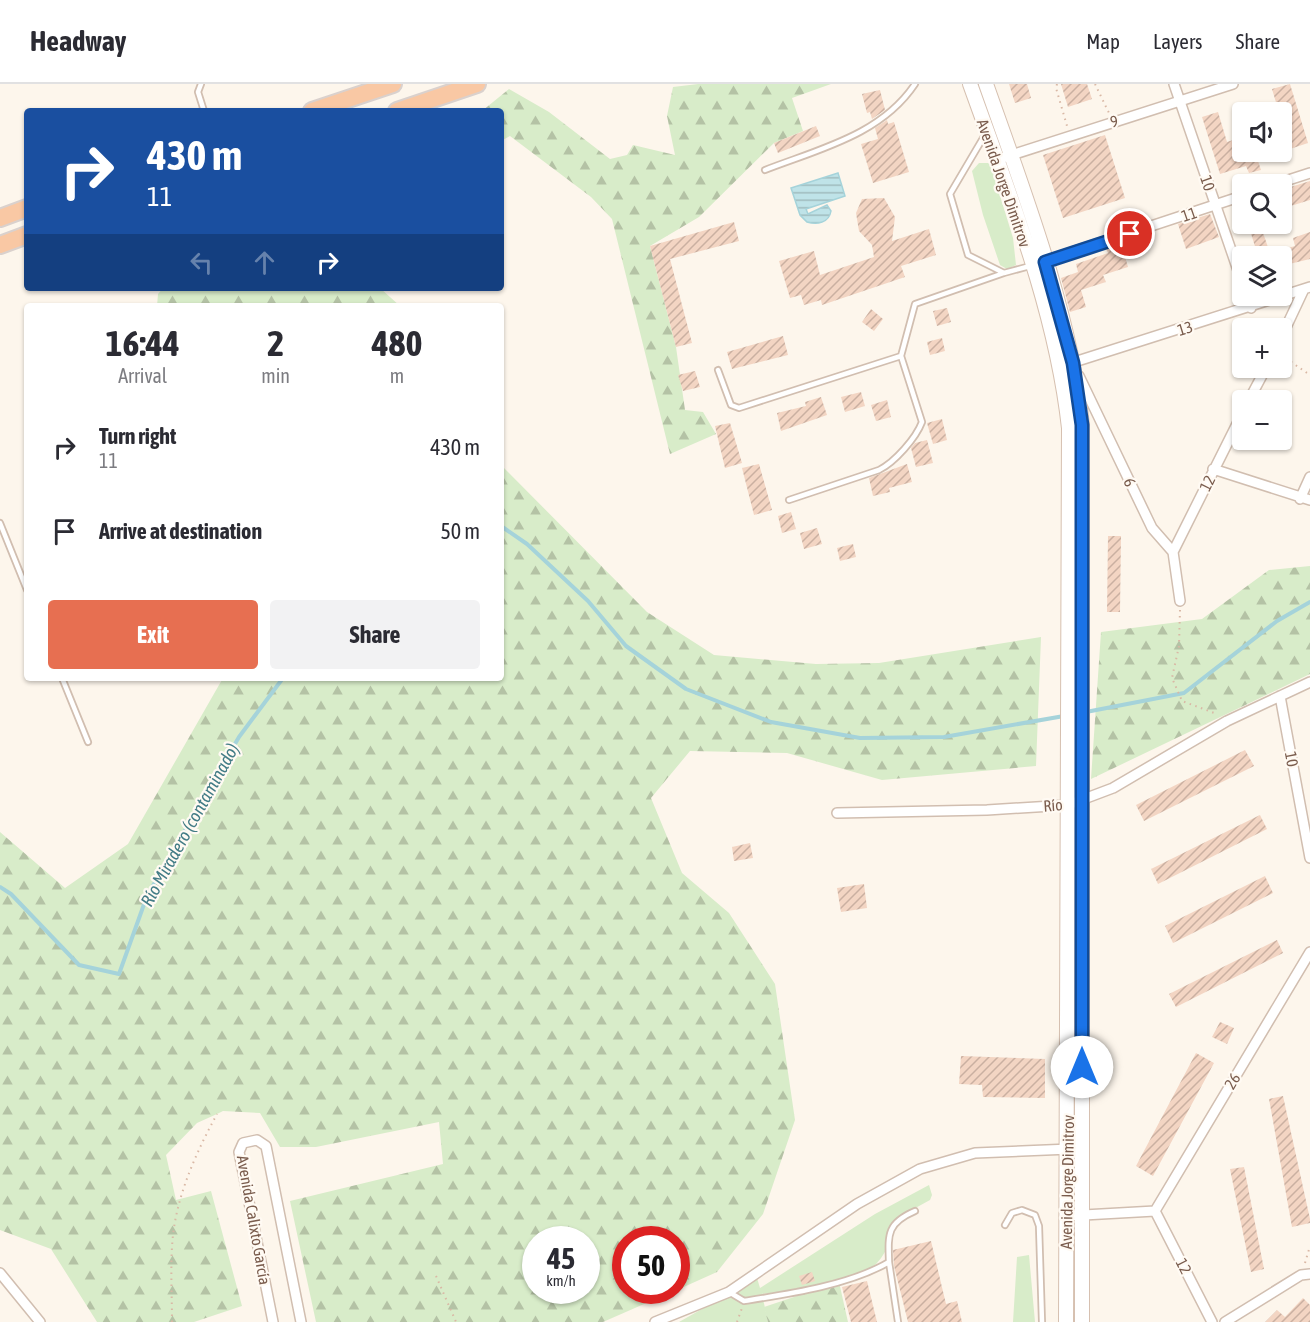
<!DOCTYPE html>
<html lang="en">
<head>
<meta charset="utf-8">
<style>
	:root { --surface:#fff; --page:#f2f2f3; --text:#2b2b33; --muted:#7c7c81; --line:#e1e1e2; --accent:#e76f51 }
	body { margin:0; font-family:"Asap Condensed",sans-serif; background:var(--page); color:var(--text); height:100vh; display:flex; flex-direction:column; font-size:22px; white-space:nowrap }
	* { box-sizing:border-box; margin:0 }
	p { font-size:20px; color:var(--muted) }
	.icon { flex:none; width:33px; height:33px; fill:none; stroke:currentColor; stroke-width:2; stroke-linecap:round; stroke-linejoin:round }
	.map { position:relative; flex:1; overflow:hidden }
	.panel { position:absolute; left:24px; top:219px; width:480px; height:378px; display:flex; flex-direction:column; background:var(--surface); border-radius:6px; box-shadow:0 2px 4px #0004 }
	.panel>* { flex:none }
	.guide { position:absolute; left:24px; top:24px; width:480px; height:183px; border-radius:6px; box-shadow:0 2px 4px #0004; background:#1a4fa0; color:#fff; overflow:hidden }
	.tools { position:absolute; left:1232px; top:18px; display:grid; gap:12px }
	.tools a { display:grid; place-items:center; width:60px; height:60px; border-radius:6px; background:var(--surface); box-shadow:0 2px 4px #0004; font-size:30px }
	.speed { position:absolute; left:522px; top:1142px; display:flex; gap:12px; font-size:30px; font-weight:700; text-align:center }
	.speed>* { display:grid; place-content:center; width:78px; height:78px; border-radius:50%; background:var(--surface); box-shadow:0 2px 4px #0004; line-height:1 }
	.speed small { font-size:15px; font-weight:400 }
	.speed .limit { border:9px solid #d22; background:#fff; color:#111 }
	.pin { position:absolute; display:grid; place-items:center; width:51px; height:51px; color:#fff; margin:-26px; border:3px solid #fff; border-radius:50%; box-shadow:0 2px 6px #0007 }
	.me { position:absolute; width:66px; margin:-33px; rotate:0deg; stroke-linejoin:round; filter:drop-shadow(0 0 4px #0008) }
	.turn { display:flex; align-items:center; gap:21px; height:126px; padding:0 24px; font-size:27px }
	.turn .icon { width:78px; height:78px; stroke-width:2.5 }
	.turn b { display:block; font-size:42px; line-height:51px }
	.lanes { display:flex; align-items:center; height:57px; padding:0 24px; background:#0003; justify-content:center; gap:30px; direction:ltr }
	.lanes .off { opacity:.35 }
	.eta { display:flex; justify-content:space-evenly; align-items:center; height:102px; text-align:center }
	.eta b { font-size:36px; font-weight:700; line-height:42px }
	.primary-button { display:flex; gap:12px; margin-top:auto; padding:12px 24px }
	.primary-button a { flex:1; height:69px; border-radius:6px; background:var(--accent); color:#fff; font-size:24px; font-weight:700; line-height:69px; text-align:center }
	.primary-button a+a { background:var(--page); color:var(--text) }
	ul { padding:0; list-style:none }
	li { display:flex; align-items:center; gap:18px; height:84px; padding:0 24px }
	li div { flex:1 }
	li b { display:block; font-size:22px }
	li em { font-style:normal }
	header { display:flex; align-items:center; gap:36px; box-sizing:border-box; height:84px; padding:0 30px; background:var(--surface); border-bottom:2px solid var(--line) }
	header strong { font-size:28px }
	nav { display:flex; gap:33px; margin-inline-start:auto; font-size:21px }
	.map>svg:first-child { display:block }
</style>
</head>
<body>
<header>
<strong>Headway</strong>
<nav><a>Map</a><a>Layers</a><a>Share</a></nav>
</header>
<div class="map">
<svg width="1310" height="1238" viewBox="0 0 1310 1238">
	<defs>
		<pattern id="forest-firs" width="22" height="20" patternUnits="userSpaceOnUse" patternTransform="scale(1.5)"><rect width="22" height="20" fill="#d8ecc9"/><path d="M5 1l3.5 6h-7zM16 11l3.5 6h-7z" fill="#b4c2a5"/></pattern>
		<pattern id="water-rules" width="6" height="5" patternUnits="userSpaceOnUse" patternTransform="scale(1.5)"><rect width="6" height="5" fill="#bfe3e8"/><path d="M0 2.5h6" fill="none" stroke="#a0bbbe"/></pattern>
		<pattern id="building-hatch" width="6" height="6" patternUnits="userSpaceOnUse" patternTransform="scale(1.5)"><rect width="6" height="6" fill="#f3d5c3"/><path d="M-1 1l2-2M0 6l6-6M5 7l2-2" fill="none" stroke="#cab0a1"/></pattern>
	</defs>
	<rect width="100%" height="100%" fill="#fdf6ec"/>
	<path fill="#d8ecc9" d="M979,79h11l23,75 3,27 -9,4 -7,-4 -17,-50 -11,-44z
		M929,1101l3,10 -2,5 -31,17c-6,15 -10,33 -22,46 -13,14 -93,29 -115,31l6,28h-89l78,-44 3,10 115,-74z
		M1029,1171l6,67h-22l4,-65z"/>
	<path fill="url(#forest-firs)" fill-rule="evenodd" d="M698,0h133l-39,14 11,33 -29,12 -75,74 -49,29 26,101 9,63 18,2 13,22 -46,20 -58,-235 -21,-22 -81,-61 -9,5v-30h-19l27,-22 40,23 61,47 17,-4 6,-10 42,10 -8,-39 6,-29z
		M163,204h217l20,18h-76l-2,-3 -26,3h-139l1,-12z
		M501,381l146,147 67,43 102,9 63,-1 162,-26 -5,129 -154,14 -95,-27 -97,-2 -39,47 31,75 47,40 46,71 20,136 -32,94 -46,58 -40,18 -1,-51h-50v51h50l-73,32h-287l-26,-121 153,-37 -4,-42 -123,25h-36l-20,-34 -37,-2 -6,3 -20,9 -31,32 10,45 35,-9 31,115 -48,16h-97l-46,-73 -51,-19v-398l65,56 63,-44 95,-166h278zM536,1155h50v51h-50z
		M1310,482v108l-219,105 10,-147 101,-13 67,-49z
		M839,1198l9,40h-80l-4,-15z"/>
	<path fill="url(#water-rules)" stroke="#a5d3da" stroke-width="1.5" d="M838,89l7,23 -39,13 2,5 19,-9 4,6c-2,12 -14,14 -24,11l-7,-7 -9,-27z"/>
	<g fill="none" stroke-linecap="round" stroke-linejoin="round">
		<path stroke="#a5d3da" stroke-width="4" d="M501,442l26,18 61,57 38,45 60,43 85,33 89,16 84,-1 120,-21
			M1086,628l98,-19 93,-72 33,-19
			M0,803l11,7 68,71 40,9 28,-78 92,-159 44,-59"/>
	</g>
	<path fill="url(#building-hatch)" d="M1009,0h18l4,14 -16,5z
		M1061,0h26l5,15 -24,8z
		M1290,0l18,59 -18,6 -18,-60z
		M880,6l5,20 -13,9 -2,-7 -3,1 -5,-19z
		M1218,28l9,30 15,-5v15h13l6,18 -12,3 -3,-7 -26,8 -18,-57z
		M887,36l1,4 6,-2 15,50 -36,11 -12,-39 17,-5 -3,-11z
		M816,42l4,10 -42,17 -4,-10z
		M1105,51l20,63 -62,20 -20,-63z
		M1310,97v19l-29,9v-19z
		M884,114l11,19 -3,24 37,-12 7,26 -35,11 4,11 -83,28 -1,-5 -17,5 -3,-10 -11,3 -11,-37 35,-10 6,24 54,-18 -2,-12 -13,-14 -3,-18 6,-14z
		M1210,130l9,23 -33,12 -8,-25z
		M734,138l5,19 -69,18 22,84 -16,4 -26,-101z
		M1248,140h12l11,32h-13z
		M1310,148v27l-29,7v-16l14,-4 -2,-8z
		M1121,159l7,24 -25,8 3,7 -25,8 5,17 -16,5 -9,-34 17,-6 -2,-8 32,-11 -2,-5z
		M947,224l4,14 -14,4 -4,-15z
		M871,225l12,10 -9,12 -12,-9z
		M783,252l5,19 -56,14 -5,-17z
		M942,254l3,13 -15,4 -3,-13z
		M695,287l5,16 -17,4 -5,-16z
		M861,308l4,14 -20,6 -4,-15z
		M821,313l6,18 -46,16 -4,-18 29,-7 -1,-4z
		M887,316l4,17 -15,4 -5,-16z
		M942,335l5,21 -14,4 -6,-21z
		M730,339l12,40 -17,5 -10,-42z
		M927,356l6,23 -17,4 -5,-19 4,-5z
		M759,380l13,46 -18,5 -12,-47z
		M907,380l5,18 -23,6 1,4 -17,4 -4,-18z
		M791,428l5,17 -14,4 -4,-17z
		M817,444l5,16 -18,5 -4,-16z
		M1108,452h13l-1,76h-13z
		M853,460l3,13 -16,4 -3,-13z
		M1245,666l9,16 -110,55 -8,-16z
		M1260,731l7,14 -109,55 -7,-15z
		M750,759l3,15 -19,3 -2,-14z
		M1265,792l8,17 -100,50 -8,-17z
		M864,800l3,24 -26,4 -4,-24z
		M1277,856l6,13 -107,54 -7,-13z
		M1220,938l14,6 -7,16 -15,-7z
		M1196,969l18,10 -61,113 -17,-10z
		M961,972l84,3v39l-62,-1 -1,-12 -23,-1z
		M1283,1012l27,123v4l-18,4 -23,-128z
		M1244,1083l20,102 -13,3 -21,-103z
		M931,1157l15,63 11,-3 5,21h-54l-14,-56 -1,-16z
		M812,1188l3,9 -13,4 -3,-9z
		M867,1197l10,41h-26l-9,-35z
		M1303,1214l7,7v17h-45l12,-12 8,7z"/>
	<g fill="none" stroke-linecap="round" stroke-linejoin="round">
		<g stroke="#d1beb0" stroke-width="8">
			<path id="service" d="M201,0l-3,8 6,19
				M986,49l-36,61 18,61 36,18 26,-7
				M765,86c54,-21 116,-35 150,-86
				M718,286l13,35 8,3 162,-52
				M789,416l90,-30c16,-8 37,-32 43,-48l-21,-66 14,-52 89,-31
				M0,439l27,67
				M62,594l26,64
				M1005,1141l7,-12 10,-3 13,5 4,11 3,96
				M889,1178l9,60
				M729,1208l15,9c45,-7 106,-16 145,-39 -1,-28 -2,-39 26,-51"/>
		</g>
		<g stroke="#d1beb0" stroke-width="12">
			<path id="minor" d="M1174,0l68,198
				M996,76l237,-76
				M1276,100l34,-11
				M1033,181l209,-69
				M1247,212l4,12
				M1281,254l23,-49
				M1068,280l242,-77
				M1079,292l73,152 21,24 7,49
				M1249,316l17,-32
				M1213,385l97,31
				M1300,415l10,-22
				M1173,468l69,-138
				M1280,612l30,162
				M837,729l150,-3 81,-5 45,-17 114,-67 83,-39
				M1155,1127l155,-259
				M1155,1127l57,111
				M1066,1132l89,-5
				M0,1189l40,49
				M273,1238l-34,-170 4,-9 14,-3 9,6 35,176
				M655,1238l74,-30 128,-88 63,-35 55,-16 95,-4
				M1225,1238l76,-47 9,-1"/>
		</g>
		<g stroke="#d6c0b0" stroke-width="16">
			<path id="secondary" d="M970,0c40,112 86,226 99,344l-3,894
				M986,0c38,108 84,227 96,341v897"/>
		</g>
		<g stroke="#dad1cd" stroke-width="20">
			<path id="trunk" d="M312,27l81,-27
				M397,27l80,-27
				M0,134l27,-10
				M0,161l27,-10"/>
		</g>
		<path stroke="#d9b8a5" stroke-width="2" stroke-dasharray="1.5 4.5" stroke-linecap="butt" d="M1057,0l-1,4 11,38
			M1095,0l14,29
			M1281,271l29,20
			M1180,526l-1,36 -7,32 10,23 35,13
			M1305,1179l5,-17
			M436,1192l20,46
			M172,1238c0,-29 -2,-59 1,-87 5,-43 24,-84 44,-121
			M737,1238l5,-14"/>
		<use href="#service" stroke="#fff" stroke-width="4.5"/>
		<use href="#minor" stroke="#fff" stroke-width="9"/>
		<use href="#secondary" stroke="#fff" stroke-width="14"/>
		<use href="#trunk" stroke="#f9c8a4" stroke-width="16"/>
	</g>
	<g fill="none" stroke-linecap="round" stroke-linejoin="round">
		<g stroke="#114b97" stroke-width="15">
			<path id="route" d="M1082,983v-642l-9,-62 -28,-101 85,-28"/>
		</g>
		<use href="#route" stroke="#1a73e8" stroke-width="10"/>
	</g>
	<g text-anchor="middle" stroke-width="4.5" stroke-linejoin="round" paint-order="stroke">
		<g font-size="16" fill="#7a5c4d" stroke="#fffaf3">
			<text transform="translate(1114 37) rotate(-17)" y="6">9</text>
			<text transform="translate(1004 99) rotate(71)" y="6">Avenida Jorge Dimitrov</text>
			<text transform="translate(1208 99) rotate(71)" y="6">10</text>
			<text transform="translate(1189 130) rotate(-19)" y="6">11</text>
			<text transform="translate(1185 244) rotate(-17)" y="6">13</text>
			<text transform="translate(1130 398) rotate(64)" y="6">6</text>
			<text transform="translate(1207 399) rotate(-64)" y="6">12</text>
			<text transform="translate(1292 675) rotate(79)" y="6">10</text>
			<text transform="translate(1053 721) rotate(-4)" y="6">Río</text>
			<text transform="translate(1232 997) rotate(-59)" y="6">26</text>
			<text transform="translate(1067 1098) rotate(-89)" y="6">Avenida Jorge Dimitrov</text>
			<text transform="translate(254 1136) rotate(80)" y="6">Avenida Calixto García</text>
			<text transform="translate(1184 1182) rotate(63)" y="6">12</text>
		</g>
		<g font-size="18" font-style="italic" fill="#437c86" stroke="#fffaf3">
			<text transform="translate(190 741) rotate(-61)" y="6">Río Miradero (contaminado)</text>
		</g>
	</g>
</svg>
<div class="tools">
<a><svg class="icon" aria-label="sound" viewBox="0 0 24 24"><path d="M4 9h4l5-4v14l-5-4H4zM17 9q2 3 0 6"/></svg></a>
<a><svg class="icon" aria-label="search" viewBox="0 0 24 24"><circle cx="10" cy="10" r="6"/><path d="M15 15l6 6"/></svg></a>
<a><svg class="icon" aria-label="layers" viewBox="0 0 24 24"><path d="M12 4l9 5-9 5-9-5zM3 14l9 5 9-5"/></svg></a>
<a>+</a>
<a>−</a>
</div>
<div class="speed"><div>45<small>km/h</small></div><div class="limit">50</div></div>
<div class="pin" style="left:1130px;top:150px;background:#d93025"><svg class="icon" aria-label="arrive" viewBox="0 0 24 24"><path d="M6 21V4h12l-3 4 3 4H6"/></svg></div>
<svg class="me" style="left:1082px;top:983px" viewBox="-20 -20 40 40"><circle r="19" fill="#fff"/><path d="M0-13L10 11 0 6-10 11z" fill="#1a73e8"/></svg>
<div class="guide">
<div class="turn"><svg class="icon" aria-label="right" viewBox="0 0 24 24"><path d="M7 20v-9h11M14 6l5 5-5 5"/></svg><div><b>430 m</b>11</div></div>
<div class="lanes"><svg class="icon off" aria-label="left" viewBox="0 0 24 24"><path d="M17 20v-9H6M10 6l-5 5 5 5"/></svg><svg class="icon off" aria-label="ahead" viewBox="0 0 24 24"><path d="M12 20V5M6 11l6-6 6 6"/></svg><svg class="icon" aria-label="right" viewBox="0 0 24 24"><path d="M7 20v-9h11M14 6l5 5-5 5"/></svg></div>
</div>
<section class="panel">
<div class="eta">
<div><b>16:44</b><p>Arrival</p></div>
<div><b>2</b><p>min</p></div>
<div><b>480</b><p>m</p></div>
</div>
<ul>
<li><svg class="icon" aria-label="right" viewBox="0 0 24 24"><path d="M7 20v-9h11M14 6l5 5-5 5"/></svg><div><b>Turn right</b><p>11</p></div><em>430 m</em></li>
<li><svg class="icon" aria-label="arrive" viewBox="0 0 24 24"><path d="M6 21V4h12l-3 4 3 4H6"/></svg><div><b>Arrive at destination</b></div><em>50 m</em></li>
</ul>
<div class="primary-button"><a>Exit</a><a>Share</a></div>
</section>
</div>
</body>
</html>
